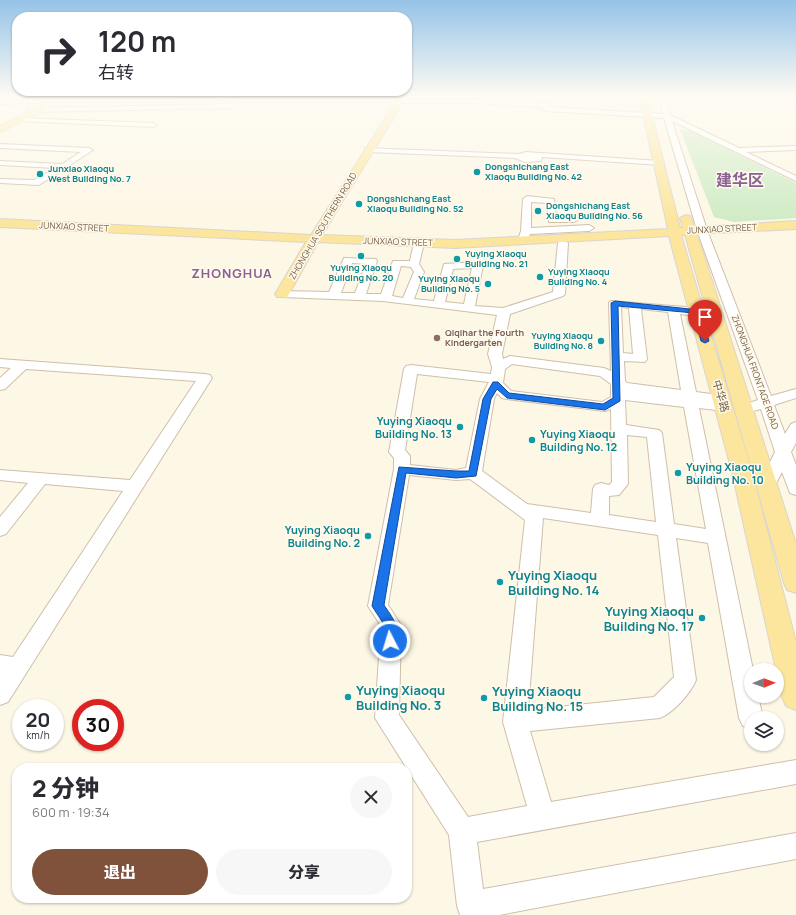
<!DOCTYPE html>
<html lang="zh">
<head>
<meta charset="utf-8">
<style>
	:root { --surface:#fff; --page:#f7f7f7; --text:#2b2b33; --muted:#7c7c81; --accent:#80523c }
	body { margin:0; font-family:Manrope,"Noto Sans SC",sans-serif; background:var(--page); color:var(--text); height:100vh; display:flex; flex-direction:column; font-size:15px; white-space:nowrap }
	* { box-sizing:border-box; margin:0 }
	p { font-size:13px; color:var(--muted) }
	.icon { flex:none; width:22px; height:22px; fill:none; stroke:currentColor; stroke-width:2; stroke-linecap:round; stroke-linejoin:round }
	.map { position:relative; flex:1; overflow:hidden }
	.sheet { position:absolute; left:12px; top:763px; width:400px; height:140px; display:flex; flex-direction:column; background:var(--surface); border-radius:16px; box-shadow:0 1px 3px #0004 }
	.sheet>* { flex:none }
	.guide { position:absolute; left:12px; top:12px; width:400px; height:84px; border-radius:16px; box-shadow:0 1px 3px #0004; background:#fff; color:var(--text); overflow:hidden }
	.needle { width:26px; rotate:89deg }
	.controls { position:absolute; left:744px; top:663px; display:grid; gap:8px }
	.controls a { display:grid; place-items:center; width:40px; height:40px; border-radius:50%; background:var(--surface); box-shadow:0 1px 3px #0004; font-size:20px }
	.speed { position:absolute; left:12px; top:699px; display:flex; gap:8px; font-size:20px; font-weight:700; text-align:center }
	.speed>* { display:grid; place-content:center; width:52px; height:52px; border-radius:50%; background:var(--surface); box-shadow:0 1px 3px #0004; line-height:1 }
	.speed small { font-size:10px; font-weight:400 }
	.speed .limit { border:6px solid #d22; background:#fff; color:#111 }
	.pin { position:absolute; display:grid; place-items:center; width:34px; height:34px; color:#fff; margin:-41px -17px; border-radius:50% 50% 50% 0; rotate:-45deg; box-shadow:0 0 4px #0007 }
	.pin .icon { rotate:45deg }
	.me { position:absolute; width:44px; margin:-22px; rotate:355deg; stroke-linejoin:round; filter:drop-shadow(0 0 3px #0008) }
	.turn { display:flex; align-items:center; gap:14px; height:84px; padding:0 20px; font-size:18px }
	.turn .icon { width:52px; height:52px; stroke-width:2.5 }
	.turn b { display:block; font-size:28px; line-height:34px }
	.round { display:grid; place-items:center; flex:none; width:42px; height:42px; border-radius:21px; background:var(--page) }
	.headline { display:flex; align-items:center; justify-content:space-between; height:68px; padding:0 20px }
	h1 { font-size:24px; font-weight:800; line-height:30px }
	.cta { display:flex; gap:8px; margin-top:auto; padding:8px 20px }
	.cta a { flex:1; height:46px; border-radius:24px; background:var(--accent); color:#fff; font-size:16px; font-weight:800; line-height:46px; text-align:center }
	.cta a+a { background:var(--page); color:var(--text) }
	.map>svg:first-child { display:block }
</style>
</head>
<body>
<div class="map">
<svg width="796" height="915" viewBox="0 0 796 915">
	<rect width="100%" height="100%" fill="#fdf7e5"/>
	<path fill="#ceebc3" d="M680,129l10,2 106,52v35l-62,4 -20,-5z"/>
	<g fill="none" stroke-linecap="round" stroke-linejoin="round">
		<g stroke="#cfbfab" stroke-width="2">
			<path id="minor" d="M242,96h7l-18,12 -201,4 -3,-2 3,-2 200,-4z
				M658,96h6l6,19 69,33 57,-2v4l-50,2 50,24v5l-124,-60 35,109 64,166 25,-7v9l-22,7 11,29 6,-10 5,-2v21l-5,9 5,13v30l-6,-2 -8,-21 -9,17 -6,2 -6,-2 -2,-4 16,-33 -14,-43 -16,4 -5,-1 -2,-3 2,-3 18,-6 -61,-170 -33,-112 -119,-7 -3,-2 1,-2 -70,-4h-78l-3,-2 3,-2h78l74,4 3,2 -1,2 114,7z
				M0,100l42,-1 3,2 -3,2 -41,1z
				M18,118l136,5 3,2 -3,2 -138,-6 -1,-1z
				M0,144l89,4 4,2 -54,35 -39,-2v-4l34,1 21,-12 -55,-3v-4l62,3 19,-12 -81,-4z
				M365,148l154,6 7,-2 134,9 4,2 -4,2 -118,-8 -1,4 -16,1 -10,-4 -147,-6h-3z
				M527,196l27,3 2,18 18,-1 5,3 -5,3h-25l-2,-19 -16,-1v26l58,-3 5,3 -5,3 -59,3 -4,8h-6l-2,-2 3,-9 2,-32z
				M563,240l5,3 -3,51 -2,2 -53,18 -8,40 1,5 7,-3 94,12 7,3 -2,-68 2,-2 86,7 6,4 -6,4 -17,-2 16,78 30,4 2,3 -4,4 5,1 2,3 -2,3 -5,1 -25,-3 54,262h-2v26h7l5,22h-12v11l-8,-3 -4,-8 -31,-175 -32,-5 20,142c-6,14 -22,32 -36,38l-130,13 21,71 245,-42v24l-319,58 6,47 313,-56v26l-297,56h-39l-3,-9 -8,-71 -74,-117 6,-92 -13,-20 26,-137v-11l-5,-6 15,-83 2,-3 5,-1 80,9 1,-7 -4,-13 9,-39 -114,-14 -101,-4 -6,-3 6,-3 47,1 15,-34 32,1 1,2 -11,33h15l12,-33h17l3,-14 5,-3 5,3 -4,17 5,8 -10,27 20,2 10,-37 34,-2 5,3 -8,41 28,2 50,-16 5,-49zM352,263l14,1 -11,29h-14zM401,266l10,1 3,5 -11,26 -11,-2zM472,268l-8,36 -19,-2 8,-33zM621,307l8,1 4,46 -10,-1zM641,309l27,3 13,78 -54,-7 -2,-2 -1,-20 21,1 2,-3zM512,364l88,12 11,8v13l-9,5 -91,-11 -8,-8 2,-14zM417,374l72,8 -9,17 -14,69 -10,2 -46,-5v-9l-5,-6zM497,393l5,5 5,1 98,12 6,-2 1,73 -3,3 -8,-2 -6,2 -2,4 -2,24 -64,-9 -45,-33 12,-72zM625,400l59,7 22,122 -32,-5 -12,-91 -3,-3 -33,-5zM627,435l20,2 9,85 -47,-7v-19l10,-1 9,-11zM409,475l47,5 14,-1 55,41 -22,202 24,84 -59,11 -69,-102 2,-90 -13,-20zM543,518l115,17 16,142 -20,20 -126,13z
				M0,359l205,15 5,1 2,3 -204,324 -8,3v-50l13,2 110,-166 -78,-7 -39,50 -6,2v-19l28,-34 -28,-3v-10l130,10 66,-99 -170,-12 -21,20 -5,1v-12l11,-10 -11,-1z"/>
		</g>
		<g stroke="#dbd5d0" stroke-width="2">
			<path id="major" d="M51,96h9l-18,16 -42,20v-6l36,-18z
				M388,96h8l5,10 -79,129 133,5 213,-11 -29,-133h8l33,132h3l-3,-10 6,-3 4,1 5,11 101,-6v8l-99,5 99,310v49l-9,-3 -3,-7 -99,-348h-4l71,237 44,170v68l-10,-4 -4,-9 -50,-225 -63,-236 -214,12 -137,-6 -29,52 -2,3h-10l-2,-3 31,-52 -306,-15v-8l311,16 82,-129z"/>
		</g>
		<use href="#minor" fill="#fff" fill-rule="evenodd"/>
		<use href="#major" fill="#fce59c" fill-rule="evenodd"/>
	</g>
	<linearGradient id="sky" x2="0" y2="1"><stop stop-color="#95c3e8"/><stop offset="0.43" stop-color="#fefbf3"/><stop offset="1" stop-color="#fefbf3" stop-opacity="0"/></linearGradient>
	<rect width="796" height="224" fill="url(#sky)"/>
	<path fill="#1a73e8" stroke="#114b97" d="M615,301l84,9 10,31 -4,2 -4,-2 -7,-28 -76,-7 2,95 -15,9 -98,-12 -10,-9 -6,10 -15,77 -20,2 -50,-5 -22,132c8,12 18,24 11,39l-5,2 -4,-2 -2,-3 1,-15 -13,-20 27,-139 57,4h13l14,-72 10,-17h5l11,11 94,11 10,-6 -2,-95z"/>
	<g fill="#0f9aa8" stroke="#fffaec" stroke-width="1.5">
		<circle cx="477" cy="172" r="4"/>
		<circle cx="40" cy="174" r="4"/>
		<circle cx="359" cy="204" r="4"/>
		<circle cx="538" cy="211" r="4"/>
		<circle cx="361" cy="256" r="4"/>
		<circle cx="457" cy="259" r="4"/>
		<circle cx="540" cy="277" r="4"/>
		<circle cx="488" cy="284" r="4"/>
		<circle cx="601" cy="341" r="4"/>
		<circle cx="460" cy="427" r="4"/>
		<circle cx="532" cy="440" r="4"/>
		<circle cx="678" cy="473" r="4"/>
		<circle cx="368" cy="536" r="4"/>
		<circle cx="500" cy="582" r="4"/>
		<circle cx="702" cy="618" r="4"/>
		<circle cx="348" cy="697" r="4"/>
		<circle cx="484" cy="698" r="4"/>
	</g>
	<circle fill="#8d6e63" stroke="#fffaec" stroke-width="1.5" cx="437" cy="338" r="4"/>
	<g text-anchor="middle" stroke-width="3" stroke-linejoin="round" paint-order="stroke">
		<g font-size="9" font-weight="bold" fill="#0d838f" stroke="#fffaec" text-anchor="start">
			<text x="485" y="170">Dongshichang East<tspan x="485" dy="10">Xiaoqu Building No. 42</tspan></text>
			<text x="48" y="172">Junxiao Xiaoqu<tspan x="48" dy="10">West Building No. 7</tspan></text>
			<text x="367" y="202">Dongshichang East<tspan x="367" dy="10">Xiaoqu Building No. 52</tspan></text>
			<text x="546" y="209">Dongshichang East<tspan x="546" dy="10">Xiaoqu Building No. 56</tspan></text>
			<text x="465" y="257">Yuying Xiaoqu<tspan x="465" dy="10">Building No. 21</tspan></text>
			<text x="361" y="271" text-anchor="middle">Yuying Xiaoqu<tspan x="361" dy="10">Building No. 20</tspan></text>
			<text x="548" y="275">Yuying Xiaoqu<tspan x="548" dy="10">Building No. 4</tspan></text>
			<text x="480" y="282" text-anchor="end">Yuying Xiaoqu<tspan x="480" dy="10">Building No. 5</tspan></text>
			<text x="593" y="339" text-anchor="end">Yuying Xiaoqu<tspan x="593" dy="10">Building No. 8</tspan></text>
		</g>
		<g font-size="9" fill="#765f49" stroke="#fffaec">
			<text transform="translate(323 226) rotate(-59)" y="3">ZHONGHUA SOUTHERN ROAD</text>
			<text transform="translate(74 227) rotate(3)" y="3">JUNXIAO STREET</text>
			<text transform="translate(722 229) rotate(-3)" y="3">JUNXIAO STREET</text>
			<text transform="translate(398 242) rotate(2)" y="3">JUNXIAO STREET</text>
			<text transform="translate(755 372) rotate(70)" y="3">ZHONGHUA FRONTAGE ROAD</text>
		</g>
		<g font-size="9" font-weight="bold" fill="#785e54" stroke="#fffaec" text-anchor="start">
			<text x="445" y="336">Qiqihar the Fourth<tspan x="445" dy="10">Kindergarten</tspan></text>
		</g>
		<g font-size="11" fill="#765f49" stroke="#fffaec">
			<text transform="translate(721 396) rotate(74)" y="4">中华路</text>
		</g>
		<g font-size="11" font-weight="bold" fill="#0d838f" stroke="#fffaec" text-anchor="end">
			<text x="452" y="425">Yuying Xiaoqu<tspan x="452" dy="13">Building No. 13</tspan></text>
			<text x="540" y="438" text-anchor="start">Yuying Xiaoqu<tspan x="540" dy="13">Building No. 12</tspan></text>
			<text x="686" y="471" text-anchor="start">Yuying Xiaoqu<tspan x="686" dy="13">Building No. 10</tspan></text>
			<text x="360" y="534">Yuying Xiaoqu<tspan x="360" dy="13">Building No. 2</tspan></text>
		</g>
		<g font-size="13" font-weight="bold" letter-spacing="1" fill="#896193" stroke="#fffaec">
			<text x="232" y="278">ZHONGHUA</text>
		</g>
		<g font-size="13" font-weight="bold" fill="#0d838f" stroke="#fffaec" text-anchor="start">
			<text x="508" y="580">Yuying Xiaoqu<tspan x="508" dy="15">Building No. 14</tspan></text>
			<text x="694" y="616" text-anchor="end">Yuying Xiaoqu<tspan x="694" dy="15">Building No. 17</tspan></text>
			<text x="356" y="695">Yuying Xiaoqu<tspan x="356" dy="15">Building No. 3</tspan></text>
			<text x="492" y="696">Yuying Xiaoqu<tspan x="492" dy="15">Building No. 15</tspan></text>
		</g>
		<g font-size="16" font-weight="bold" fill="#896193" stroke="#fffaec">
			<text x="740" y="186">建华区</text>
		</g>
	</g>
</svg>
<div class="controls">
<a><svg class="needle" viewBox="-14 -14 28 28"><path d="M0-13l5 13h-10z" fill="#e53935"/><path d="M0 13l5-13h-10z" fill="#7c7c81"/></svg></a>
<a><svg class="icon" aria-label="layers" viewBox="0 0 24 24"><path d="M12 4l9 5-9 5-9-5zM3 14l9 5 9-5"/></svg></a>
</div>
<div class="speed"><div>20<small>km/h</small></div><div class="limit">30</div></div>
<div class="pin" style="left:705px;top:341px;background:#d93025"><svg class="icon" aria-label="arrive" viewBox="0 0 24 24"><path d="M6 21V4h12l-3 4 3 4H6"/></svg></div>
<svg class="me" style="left:390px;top:641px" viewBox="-20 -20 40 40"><circle r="17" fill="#1a73e8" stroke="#fff" stroke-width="3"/><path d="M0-11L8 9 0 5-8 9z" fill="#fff"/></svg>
<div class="guide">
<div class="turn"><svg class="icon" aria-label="right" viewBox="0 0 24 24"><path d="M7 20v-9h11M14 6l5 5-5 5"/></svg><div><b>120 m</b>右转</div></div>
</div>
<section class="sheet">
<div class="headline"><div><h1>2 分钟</h1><p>600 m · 19:34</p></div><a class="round"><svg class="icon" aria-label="close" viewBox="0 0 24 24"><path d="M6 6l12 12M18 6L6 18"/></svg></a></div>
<div class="cta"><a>退出</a><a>分享</a></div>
</section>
</div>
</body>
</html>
